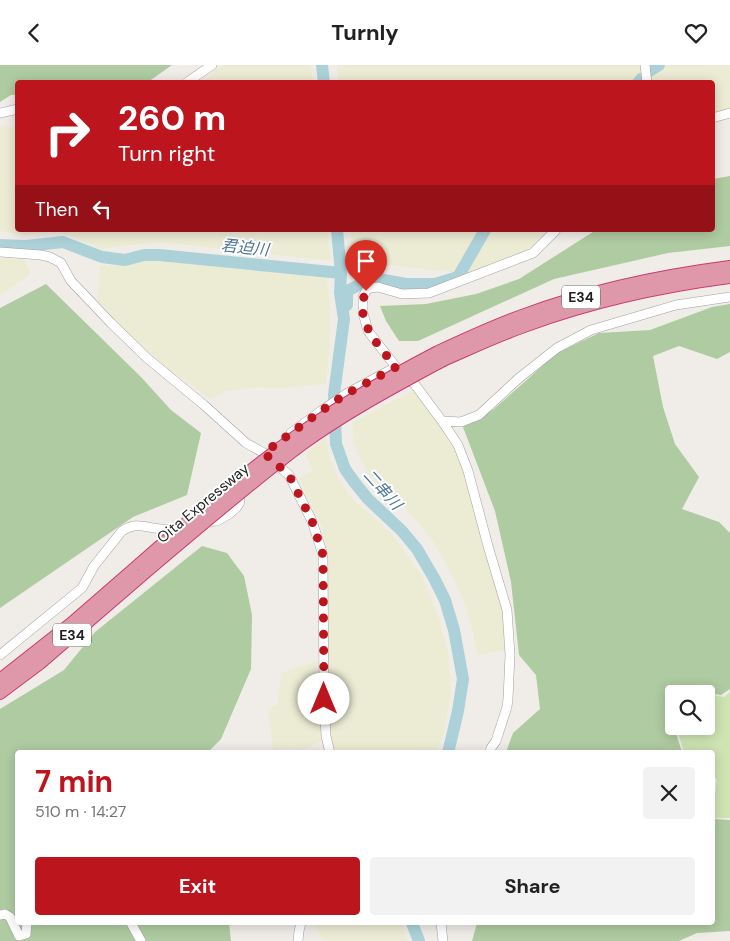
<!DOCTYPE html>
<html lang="en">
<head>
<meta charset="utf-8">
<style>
	:root { --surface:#fff; --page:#f2f2f2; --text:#222; --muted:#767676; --accent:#bc151e }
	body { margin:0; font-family:"DM Sans","Noto Sans JP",sans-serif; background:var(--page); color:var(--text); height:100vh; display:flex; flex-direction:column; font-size:19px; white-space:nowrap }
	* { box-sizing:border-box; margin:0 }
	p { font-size:16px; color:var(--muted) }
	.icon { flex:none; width:28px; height:28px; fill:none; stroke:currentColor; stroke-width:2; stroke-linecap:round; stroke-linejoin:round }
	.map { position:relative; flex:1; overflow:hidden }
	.details { position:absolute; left:15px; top:685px; width:700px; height:175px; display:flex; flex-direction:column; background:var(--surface); border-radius:5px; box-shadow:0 2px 12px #0003 }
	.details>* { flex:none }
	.top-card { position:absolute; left:15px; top:15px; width:700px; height:152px; border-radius:5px; box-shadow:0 2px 12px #0003; background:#bc151e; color:#fff; overflow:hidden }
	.controls { position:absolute; left:665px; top:620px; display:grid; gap:10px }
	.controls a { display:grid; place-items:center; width:50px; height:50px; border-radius:5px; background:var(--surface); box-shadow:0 2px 12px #0003; font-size:25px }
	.pin { position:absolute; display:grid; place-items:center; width:42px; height:42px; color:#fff; margin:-51px -21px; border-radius:50% 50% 50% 0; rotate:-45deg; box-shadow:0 0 5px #0007 }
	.pin .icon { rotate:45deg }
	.me { position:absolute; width:55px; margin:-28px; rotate:0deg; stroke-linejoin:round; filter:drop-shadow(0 0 4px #0008) }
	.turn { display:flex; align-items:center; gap:18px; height:105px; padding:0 20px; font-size:22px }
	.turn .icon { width:65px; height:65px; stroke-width:2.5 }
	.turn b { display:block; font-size:35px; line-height:42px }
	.then { display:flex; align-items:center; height:48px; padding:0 20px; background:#0003; gap:10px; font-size:19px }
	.round { display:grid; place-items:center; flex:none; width:52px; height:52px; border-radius:5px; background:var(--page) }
	.summary { display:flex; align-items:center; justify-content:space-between; height:85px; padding:0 20px }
	h1 { font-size:30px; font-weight:700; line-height:38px; color:var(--accent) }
	.action { display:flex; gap:10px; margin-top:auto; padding:10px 20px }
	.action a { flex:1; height:58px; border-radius:5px; background:var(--accent); color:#fff; font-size:20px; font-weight:700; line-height:58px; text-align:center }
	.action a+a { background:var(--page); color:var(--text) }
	header { display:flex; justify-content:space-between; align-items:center; height:65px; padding:0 20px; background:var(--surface); font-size:22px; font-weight:700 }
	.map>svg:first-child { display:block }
</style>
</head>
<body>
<header><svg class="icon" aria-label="back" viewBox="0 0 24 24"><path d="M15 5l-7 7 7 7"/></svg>Turnly<svg class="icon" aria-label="heart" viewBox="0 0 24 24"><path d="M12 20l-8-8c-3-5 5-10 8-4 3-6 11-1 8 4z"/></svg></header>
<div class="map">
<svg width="730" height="876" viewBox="0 0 730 876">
	<rect width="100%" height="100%" fill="#f0ede8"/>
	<path fill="#ececd5" d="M224,0h87l2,17h-110l11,-12z
		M337,0h393v44l-17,6 -1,-32h-374z
		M0,60l17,3 1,102h309l4,31 -172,-19 -58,7 -18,-8 -26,-10 -30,4 -27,-4z
		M350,165h201l-21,19 -61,25 -91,-10h-25z
		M0,193l26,2 4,14 -30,22z
		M156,195l152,13 19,5 3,31v34l-4,41 -57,5 -6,-2 -37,4 -16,8 -41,-30 -28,-24 -23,-22 -20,-23 2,-34h20l18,-4z
		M414,325l38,52 7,12 46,165 2,15 -2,16 -27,5 -6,-26 -6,-22 -9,-22 -14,-27 -13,-21 -16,-19 -17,-19 -17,-11 -13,-18 -8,-13 -5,-14 -2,-20z
		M326,372l3,18 10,25 16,22 14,11 23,21 30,42 16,39 11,41 2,39 -7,38 -7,19h-102l-4,-17 -2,-36 -2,-145 -6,-29 -23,-46 14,-8 -7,-17z
		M317,596l1,46 4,34 -23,11 -1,-3 -25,1 -5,-41 10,-5 3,-31z
		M315,858h21v2l8,-2h57l7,18h-78l-9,-2z"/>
	<path fill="#cee4b3" d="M730,627v126h-17v-9l4,-30 -4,-2 -1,-24 -28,-1 -6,-19v-7h28v-32l18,3z"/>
	<path fill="#afcba1" d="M0,0h172l-24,17 -130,1 -1,12h-6l-11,7z
		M730,111v70l-62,7 -114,26 -136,62h-19l-13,-20 -6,-15 46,-2 50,-10 43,-15 77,-49h116l1,-51z
		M46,219l95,93 30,33 30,23 -14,62 -54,22 -133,91v-300z
		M730,239v48l-13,7 -38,-13 -26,10 10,51 12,37 24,33 -17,32 37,13 11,11v156l-9,6 -41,-7 -1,6h-5v32h3l-1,7 6,19h-176l7,-19 27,-24 -4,-34 -17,-20 -8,-73 -16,-71 -32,-84 31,-18 63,-56 42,-20 51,-3 62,-23z
		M202,481l25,7 17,23 8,39 -1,54 -30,70 -13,13 -190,1v170h211l2,18h-231v-232l64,-39 31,-38z
		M713,754l17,1v111l-33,2 -18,8h-207l5,-18h235z"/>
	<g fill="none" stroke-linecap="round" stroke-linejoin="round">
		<path stroke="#add1d9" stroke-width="12" d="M322,0l2,18
			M649,6l10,-6
			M638,18l3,-4
			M337,165l4,43 -1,20 4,26 -10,75 2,50 9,25 10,14 13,16 34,32 15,18 17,29 11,22 9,30 9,49 -5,32 -10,42
			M0,180l26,1 37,-4 39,15 23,3 19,-5h15l182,18
			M347,240v-14l26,-13 33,6h29l23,-7 27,-47
			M412,858l7,18"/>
		<g stroke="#a1a1a1" stroke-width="10">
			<path id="minor" d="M645,0l2,18
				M186,18l26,-18
				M0,48l18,-4
				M712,53l18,-5
				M556,165l-23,23 -104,40 -27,1 -24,-7 -8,1 -4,3 -3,6v16l5,18 28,36 14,15h3l29,39 19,1 18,-7 40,-37 38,-30 34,-18 85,-25 54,-8
				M0,187l41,3 9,2 11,6 10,18 40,42 36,35 57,47 42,38 18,10 25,22 23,46 11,34 1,144 2,37 4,17
				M442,356l16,24 10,26 20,75 19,64 3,45 -2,44 -1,8 -11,34 -5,7 -1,5
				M291,368l30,-22 25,-17 50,-27
				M203,457l14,-1 12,-7 8,-7 3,-5 -1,-13
				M0,590l82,-67 12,-22 28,-35c15,-10 23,-3 39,-2 7,1 14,1 21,0
				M0,850l5,-1 5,3 9,19 7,-2 1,-11
				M131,858l10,18
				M441,858l2,18
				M298,876l1,-10 2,-8"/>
		</g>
		<g stroke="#ca3972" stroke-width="14">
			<path id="highway" d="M438,287c28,-13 56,-26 84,-36 67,-25 138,-40 208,-49
				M443,295c28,-12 55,-25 84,-35 65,-24 134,-39 203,-48
				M0,615l71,-56 69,-60
				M0,628l40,-30 102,-88"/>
		</g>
		<use href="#minor" stroke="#fff" stroke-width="9"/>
		<use href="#highway" stroke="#df98a9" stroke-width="12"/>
		<g stroke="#ca3972" stroke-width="14" stroke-linecap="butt">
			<path id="highway-bridge" d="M140,499c51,-45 102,-89 157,-128 45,-32 93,-59 141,-84
				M142,510c53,-45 105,-90 160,-131 44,-32 93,-58 141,-84"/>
		</g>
		<use href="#highway-bridge" stroke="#df98a9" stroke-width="12"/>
	</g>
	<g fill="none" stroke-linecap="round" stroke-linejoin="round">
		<path stroke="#bc151e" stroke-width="9" stroke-dasharray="0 16.2" d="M324,634l-1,-144 -11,-34 -23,-46 -25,-22 57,-42 25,-17 50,-27c-17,-21 -43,-47 -30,-76"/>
	</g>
	<g text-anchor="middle" stroke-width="4" stroke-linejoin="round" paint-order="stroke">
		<g fill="#fff" stroke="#636363" stroke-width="1">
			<rect x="562" y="220.5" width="38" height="23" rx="4"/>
			<rect x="53" y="558.5" width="38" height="23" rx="4"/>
		</g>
		<g font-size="14" font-weight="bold" fill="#202020">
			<text x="581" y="237">E34</text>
			<text x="72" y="575">E34</text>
		</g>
		<g font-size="15" fill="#202020" stroke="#fff">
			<text transform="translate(203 438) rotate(-40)" y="5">Oita Expressway</text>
		</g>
		<g font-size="16" font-style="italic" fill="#4f7798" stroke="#fff">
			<text transform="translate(245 182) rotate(6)" y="6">君迫川</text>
			<text transform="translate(383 424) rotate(48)" y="6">二串川</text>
		</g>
	</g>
</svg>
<div class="controls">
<a><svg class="icon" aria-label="search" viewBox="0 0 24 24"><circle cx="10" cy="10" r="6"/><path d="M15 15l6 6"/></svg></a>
</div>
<div class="pin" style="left:366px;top:226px;background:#d93025"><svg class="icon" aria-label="arrive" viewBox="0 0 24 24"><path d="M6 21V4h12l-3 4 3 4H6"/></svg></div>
<svg class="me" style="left:324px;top:634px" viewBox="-20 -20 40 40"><circle r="19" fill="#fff"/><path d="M0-13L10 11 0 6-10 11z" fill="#bc151e"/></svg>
<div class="top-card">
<div class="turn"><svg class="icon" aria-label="right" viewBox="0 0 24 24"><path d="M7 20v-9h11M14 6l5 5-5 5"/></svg><div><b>260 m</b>Turn right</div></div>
<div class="then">Then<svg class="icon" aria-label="left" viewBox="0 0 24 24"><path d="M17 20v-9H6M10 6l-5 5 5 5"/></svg></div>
</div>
<section class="details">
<div class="summary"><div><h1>7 min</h1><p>510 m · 14:27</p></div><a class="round"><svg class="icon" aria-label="close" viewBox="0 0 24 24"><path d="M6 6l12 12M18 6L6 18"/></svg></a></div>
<div class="action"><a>Exit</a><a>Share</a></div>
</section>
</div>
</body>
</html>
